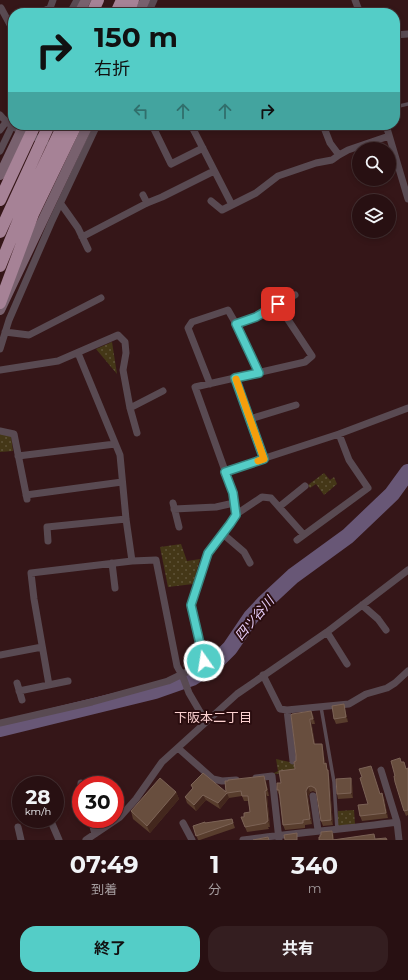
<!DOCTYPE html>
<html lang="ja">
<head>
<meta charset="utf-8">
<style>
	:root { --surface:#281012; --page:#341e20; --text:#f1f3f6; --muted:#a59d9f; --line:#443032; --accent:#54cdc7 }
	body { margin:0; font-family:Montserrat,"Noto Sans JP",sans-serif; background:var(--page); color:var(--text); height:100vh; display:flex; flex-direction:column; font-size:15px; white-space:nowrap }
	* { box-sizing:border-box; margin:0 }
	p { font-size:13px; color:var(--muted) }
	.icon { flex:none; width:22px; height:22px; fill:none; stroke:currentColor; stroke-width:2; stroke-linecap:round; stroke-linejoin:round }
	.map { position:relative; height:840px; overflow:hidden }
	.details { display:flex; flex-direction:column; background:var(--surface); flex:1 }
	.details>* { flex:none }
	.guide { position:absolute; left:8px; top:8px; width:392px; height:122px; border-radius:16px; box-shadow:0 2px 6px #0003,0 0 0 1px var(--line); background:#54cdc7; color:#111; overflow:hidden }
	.buttons { position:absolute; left:352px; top:142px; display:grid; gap:8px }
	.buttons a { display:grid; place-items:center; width:44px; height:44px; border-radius:50%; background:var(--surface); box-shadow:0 2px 6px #0003,0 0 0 1px var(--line); font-size:20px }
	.speed { position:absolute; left:12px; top:776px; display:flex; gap:8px; font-size:20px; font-weight:700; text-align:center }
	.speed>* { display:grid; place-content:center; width:52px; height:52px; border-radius:50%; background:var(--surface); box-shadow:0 2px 6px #0003,0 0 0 1px var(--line); line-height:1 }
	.speed small { font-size:10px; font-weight:400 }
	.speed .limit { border:6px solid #d22; background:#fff; color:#111 }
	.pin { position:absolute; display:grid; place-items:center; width:34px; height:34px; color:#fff; margin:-17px; border-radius:8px; box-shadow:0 2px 6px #0006 }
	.me { position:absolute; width:44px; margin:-22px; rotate:347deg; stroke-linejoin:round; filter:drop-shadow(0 0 3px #0008) }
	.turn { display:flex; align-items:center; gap:14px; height:84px; padding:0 20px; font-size:18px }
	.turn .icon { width:52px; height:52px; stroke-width:2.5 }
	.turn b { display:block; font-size:28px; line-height:34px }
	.lanes { display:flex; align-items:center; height:38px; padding:0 20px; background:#0003; justify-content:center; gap:20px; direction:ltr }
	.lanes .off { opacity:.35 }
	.eta { display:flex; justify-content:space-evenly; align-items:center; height:68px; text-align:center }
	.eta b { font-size:24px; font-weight:700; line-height:28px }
	.primary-button { display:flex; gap:8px; margin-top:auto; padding:8px 20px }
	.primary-button a { flex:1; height:46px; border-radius:16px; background:var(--accent); color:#111; font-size:16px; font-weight:700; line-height:46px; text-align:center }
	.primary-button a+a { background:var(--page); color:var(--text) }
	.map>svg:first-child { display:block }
</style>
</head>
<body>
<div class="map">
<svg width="408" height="840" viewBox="0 0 408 840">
	<defs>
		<pattern id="park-dots" width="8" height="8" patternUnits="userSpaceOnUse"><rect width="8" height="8" fill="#443717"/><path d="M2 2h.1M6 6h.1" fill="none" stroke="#5f5338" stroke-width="1.8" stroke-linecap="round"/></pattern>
	</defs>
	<rect width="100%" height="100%" fill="#351618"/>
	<path fill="url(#park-dots)" d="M112,342l5,32 -21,-25z
		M0,434l11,2 2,15 -13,1z
		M324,473l6,7 4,-3 3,7 -13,11 -8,-11 -6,4 -2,-3z
		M181,544l6,17 13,-2 -7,25 -25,3 -8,-40z
		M276,759l18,4 1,9 -21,2v-1l4,-2z
		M354,810l1,14 -17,2v-15z"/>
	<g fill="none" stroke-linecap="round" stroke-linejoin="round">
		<path stroke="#685776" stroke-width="16" d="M0,729l155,-38 37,-13 17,-11 11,-9 10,-10 21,-31 14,-15 28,-26 55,-40 44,-42 16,-22"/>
		<path stroke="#594a52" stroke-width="3.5" d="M395,107l13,-3
			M321,707l13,75 3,48"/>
		<path stroke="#594a52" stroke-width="7" d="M355,0l5,13
			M1,8l12,22
			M40,13l10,-5 3,-8
			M70,13l7,-13
			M148,13l6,-13
			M395,35l13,-1
			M0,115c11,14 29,19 45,27
			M152,125l19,39 32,-16
			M191,125l41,80
			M323,125l7,18 9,12 9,-5 41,-14
			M386,125l22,74
			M0,130l6,-8
			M0,151l13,-27
			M143,195l4,8
			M211,201l11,9 34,-17 22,-17 38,-13 16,-3 7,-5
			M61,204l17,24 10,21
			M82,237l65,-34 15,-6 52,-26
			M236,324l20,-7 21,-14 18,-8
			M5,332l24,3 72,-37
			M0,349l9,-29 42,-97 46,-98
			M78,353l42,102 6,64 6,42
			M0,370l58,-9 60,-26 7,7 1,11 -3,17 7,38 7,25
			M235,378l29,81
			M210,384l-22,-56 4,-6 36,-12 8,14 23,49
			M130,408l33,-17
			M250,419l46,-14
			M0,431l14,3 13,65
			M18,456l97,-12
			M225,471l114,-37 69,-26
			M26,495l96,-13
			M173,503l6,24
			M279,507l26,-21
			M174,509l42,-2 18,-4
			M235,515l27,-18 9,1 33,37
			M223,534l21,18 6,11
			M297,540l71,-52 -19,-28 -10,-26
			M48,541l-1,-14 79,-8
			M112,563l3,25
			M362,605l16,14 8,11
			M327,632l20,32
			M0,655l42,-8
			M263,675l17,34 7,1 62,-6 17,-10 21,-6 8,-5 13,-12
			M17,683l5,17
			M49,685l-15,-86 -3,-26 101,-12 24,-1 21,106 6,11 6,16 17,29
			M19,691l49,-10
			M287,710l6,51
			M0,723l92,-21 76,-21 35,-17 1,-3 -13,-56 17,-52 22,-29 5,-9 -2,-22 -38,-106 110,-25 7,-6 -35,-53
			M178,748l35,31 9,2 14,-1
			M381,770l16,52 2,18
			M256,778l16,-2 7,64
			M81,783v2
			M313,796l5,34
			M50,819l9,21
			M91,819l4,15
			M183,823l9,17
			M18,827l3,13
			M86,840l34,-23 16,-18 26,-37 75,-68 90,-62 81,-62
			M243,840c51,-7 103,-11 154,-18"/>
		<path stroke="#78616e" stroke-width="10" d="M79,13l7,-13
			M139,13l6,-13
			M0,175l24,-50
			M0,310l88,-185"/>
		<path stroke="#a68296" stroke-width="12" d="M92,13l6,-13
			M116,13l6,-13
			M128,13l5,-13
			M0,200l35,-75
			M0,232l49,-107
			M0,266l24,-59 39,-82
			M0,303l33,-89 43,-89"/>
	</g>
	<path fill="#583d2d" d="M344,704l1,5 3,13 -12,2 -2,-5z
		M311,711l2,4 2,9h-3v2l3,18h7l1,5 2,15 4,11 4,50 -10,1 -2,-5 -4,-28 -4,-2 -3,1 -2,4 4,28 -7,1v3l-20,2 -2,-5 -3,-30h-1l-2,-5 4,-7 14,-14 1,-8z
		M402,762l4,7 2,-1v47l-2,1 -2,-5z
		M264,776l2,6 3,14h-2l3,31h-2l1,2 -22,3 -6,-15h3l6,-5 -2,-11h-4l-2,-5 -13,2 -9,11 -14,-9 -10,11 -9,-8 -2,-6 8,-8 -2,-4 35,7z
		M351,778l1,5 1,15 -15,1 -1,-5z
		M176,792l3,7 -29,34 -17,-14 -2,-8z
		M380,794l4,4 4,20 -26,3 -2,-5 8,-12z
		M232,819l3,9 -35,12h-2l-5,-14 12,-3z"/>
	<path fill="#43271d" d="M344,704l1,5 3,13 -2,-5z
		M311,711l2,4 2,9 -2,-5z
		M310,719l2,5v2l3,23 -1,-5 -4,-23z
		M322,744l1,5 3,20 -2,-5z
		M326,763l3,12 4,50 -2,-5z
		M264,776l2,6 3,14 -2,-6z
		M351,778l1,5 1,15 -2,-5z
		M308,787l2,5 -2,4 4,28 -2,-5 -4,-28z
		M265,791l2,5 3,31 -2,-6z
		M176,792l3,7 -29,34 -3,-7z
		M227,793l2,5 -9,11 -2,-6z
		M382,793l2,5 4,20 -2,-5z
		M203,795l3,5 -10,11 -2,-6z
		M332,831l2,4v5h-1z"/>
	<path fill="#684e3e" stroke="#7c6356" d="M344,704l2,13 -12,2 -2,-13z
		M311,711l2,8h-3v2l4,23h8l2,20 2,-1 1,7h1l3,50 -10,1 -5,-31 -1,-2 -4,-2 -3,1 -2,4 4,28 -7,1v3l-20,2 -4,-35h-2v-7h4l-2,-12 16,-2 -1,-7 2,-1v-6l-5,-40 1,-1z
		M400,758l1,4h3l2,7 2,-1v42l-4,1 -9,-29 -1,-6h1l-4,-15z
		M371,766l9,28 2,-1 4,20 -26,3 -2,-11 10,-1 -8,-26 2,-1 -3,-8z
		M203,773l23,19 -1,-11h3v-1l36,-4 3,14 -2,1 3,30 -2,1v1l-21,4 -4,-10h3v-4l6,-1 -2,-16h-6l-1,-5 -14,2 -9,10 -15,-8 -9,10 -9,-8 8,-9 -2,-3z
		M160,778l16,14 -29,34 -16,-15z
		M351,778v15l-14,1 -1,-15z
		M232,819l1,4 -37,13 -3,-10 12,-4v1z
		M332,831l1,9h-14v-3h1v-2h1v-3z
		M297,833v7h-12l-1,-5z
		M374,834l1,5 11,-1 1,2h-54z
		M268,837l1,3h-16z"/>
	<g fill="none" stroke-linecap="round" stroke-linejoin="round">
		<g stroke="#378581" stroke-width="10">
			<path id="route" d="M204,661l-13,-56 17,-52 22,-29 6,-9 -3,-22 -8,-21 39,-13 -29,-81 24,-5 -23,-49 20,-7 22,-13"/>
		</g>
		<use href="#route" stroke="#54cdc7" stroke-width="7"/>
		<path stroke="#f59e0b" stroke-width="7" d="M236,379l28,80 -6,2"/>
	</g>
	<g text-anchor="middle" stroke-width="4" stroke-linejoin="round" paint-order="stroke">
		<g font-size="13" font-style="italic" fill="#e8cffc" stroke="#2a0d0f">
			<text transform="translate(254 618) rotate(-50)" y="5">四ツ谷川</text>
		</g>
		<g font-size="13" fill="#fcd1d0" stroke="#2a0d0f">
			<text x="213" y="722">下阪本二丁目</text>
		</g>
	</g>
</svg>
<div class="buttons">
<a><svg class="icon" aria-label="search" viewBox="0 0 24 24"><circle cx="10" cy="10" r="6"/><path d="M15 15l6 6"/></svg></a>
<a><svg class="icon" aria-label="layers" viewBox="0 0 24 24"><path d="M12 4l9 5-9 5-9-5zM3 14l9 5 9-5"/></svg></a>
</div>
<div class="speed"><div>28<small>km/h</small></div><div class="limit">30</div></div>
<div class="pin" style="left:278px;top:304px;background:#d93025"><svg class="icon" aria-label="arrive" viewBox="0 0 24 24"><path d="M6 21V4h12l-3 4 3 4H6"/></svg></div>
<svg class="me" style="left:204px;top:661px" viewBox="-20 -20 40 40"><circle r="17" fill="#54cdc7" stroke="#fff" stroke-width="3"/><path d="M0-11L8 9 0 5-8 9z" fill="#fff"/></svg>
<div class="guide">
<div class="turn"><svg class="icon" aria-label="right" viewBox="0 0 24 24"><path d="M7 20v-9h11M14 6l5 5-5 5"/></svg><div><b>150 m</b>右折</div></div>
<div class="lanes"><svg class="icon off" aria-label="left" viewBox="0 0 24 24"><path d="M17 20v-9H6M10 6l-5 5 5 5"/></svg><svg class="icon off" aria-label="ahead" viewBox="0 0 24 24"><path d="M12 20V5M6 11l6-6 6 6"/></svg><svg class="icon off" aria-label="ahead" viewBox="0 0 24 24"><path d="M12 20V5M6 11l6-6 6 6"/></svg><svg class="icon" aria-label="right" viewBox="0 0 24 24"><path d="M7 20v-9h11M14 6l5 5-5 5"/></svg></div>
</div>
</div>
<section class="details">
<div class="eta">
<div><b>07:49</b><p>到着</p></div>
<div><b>1</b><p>分</p></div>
<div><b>340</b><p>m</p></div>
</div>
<div class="primary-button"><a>終了</a><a>共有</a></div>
</section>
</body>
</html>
